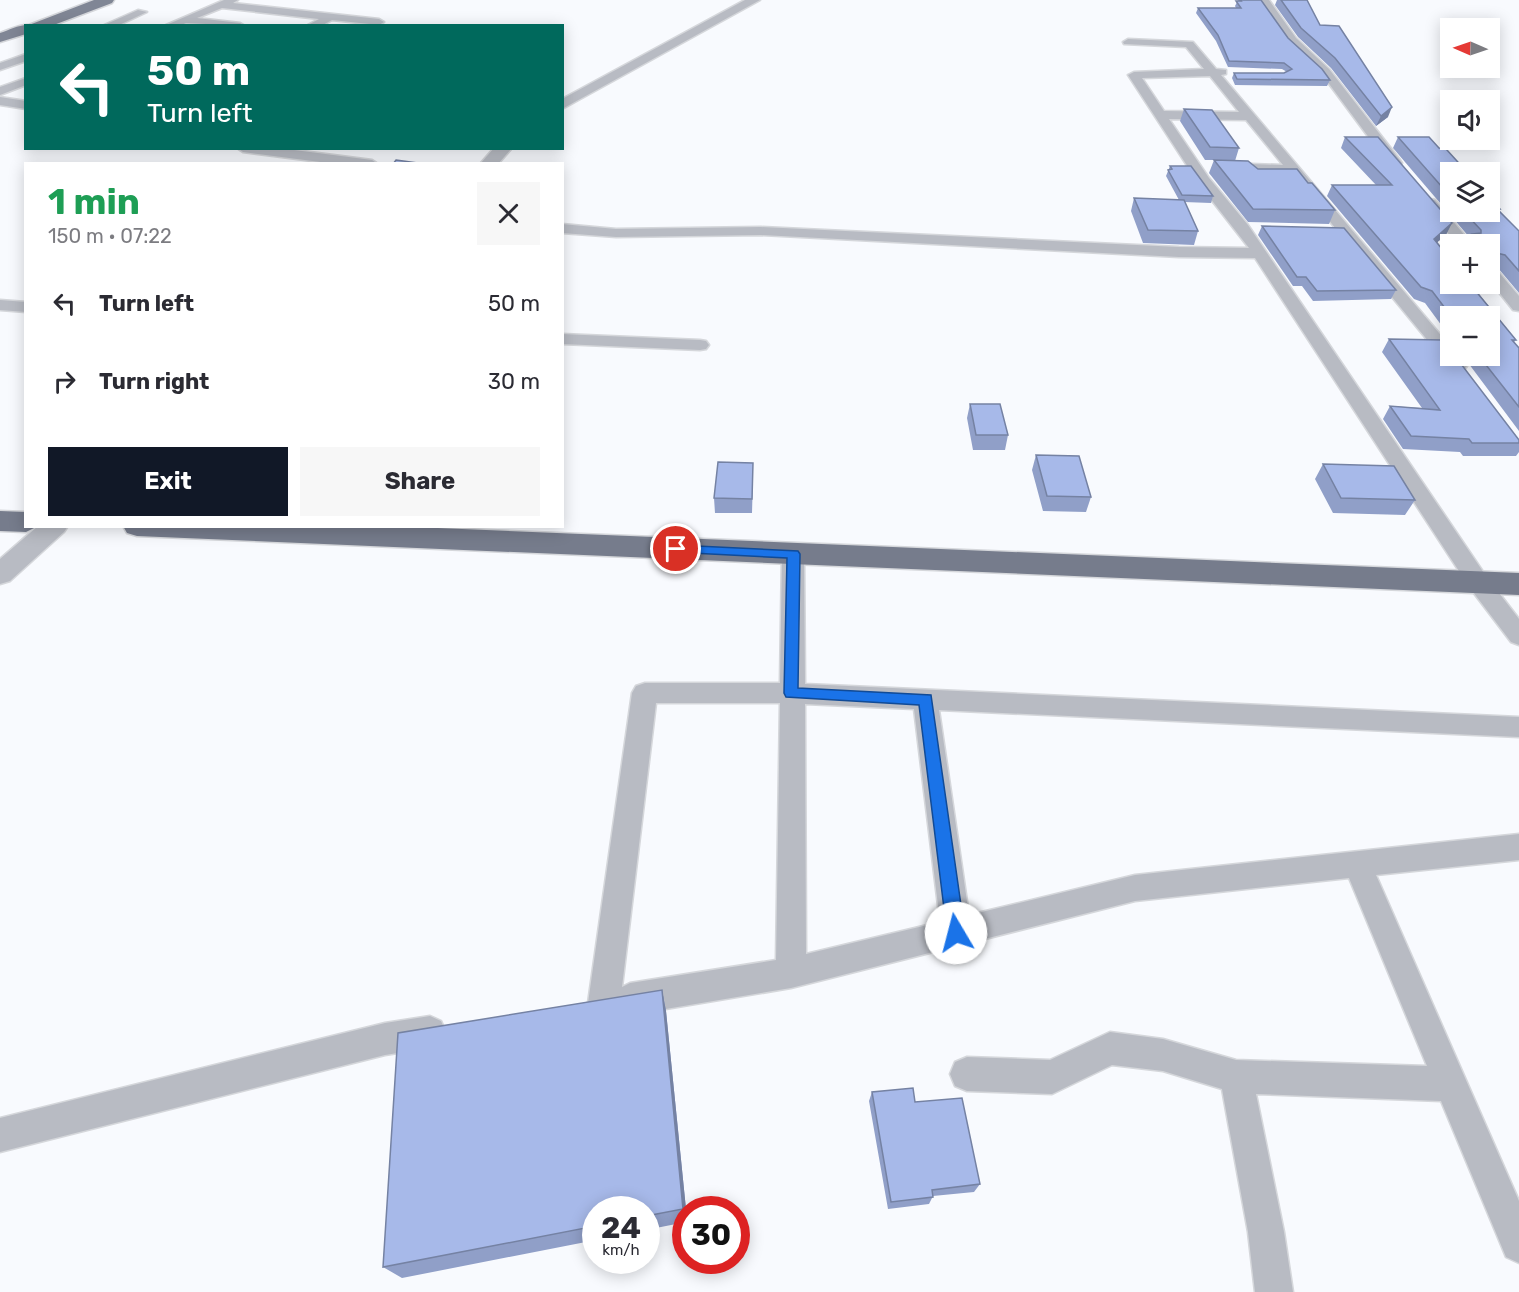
<!DOCTYPE html>
<html lang="en">
<head>
<meta charset="utf-8">
<style>
	:root { --surface:#fff; --page:#f7f7f7; --text:#2b2b33; --muted:#7c7c81; --accent:#111827 }
	body { margin:0; font-family:Rubik,sans-serif; background:var(--page); color:var(--text); height:100vh; display:flex; flex-direction:column; font-size:22px; white-space:nowrap }
	* { box-sizing:border-box; margin:0 }
	p { font-size:20px; color:var(--muted) }
	.icon { flex:none; width:33px; height:33px; fill:none; stroke:currentColor; stroke-width:2; stroke-linecap:round; stroke-linejoin:round }
	.map { position:relative; flex:1; overflow:hidden }
	.sheet { position:absolute; left:24px; top:162px; width:540px; height:366px; display:flex; flex-direction:column; background:var(--surface); border-radius:0px; box-shadow:0 3px 15px #0003 }
	.sheet>* { flex:none }
	.hud { position:absolute; left:24px; top:24px; width:540px; height:126px; border-radius:0px; box-shadow:0 3px 15px #0003; background:#00695c; color:#fff; overflow:hidden }
	.needle { width:39px; rotate:272deg }
	.buttons { position:absolute; left:1440px; top:18px; display:grid; gap:12px }
	.buttons a { display:grid; place-items:center; width:60px; height:60px; border-radius:0px; background:var(--surface); box-shadow:0 3px 15px #0003; font-size:30px }
	.speed { position:absolute; left:582px; top:1196px; display:flex; gap:12px; font-size:30px; font-weight:700; text-align:center }
	.speed>* { display:grid; place-content:center; width:78px; height:78px; border-radius:50%; background:var(--surface); box-shadow:0 3px 15px #0003; line-height:1 }
	.speed small { font-size:15px; font-weight:400 }
	.speed .limit { border:9px solid #d22; background:#fff; color:#111 }
	.pin { position:absolute; display:grid; place-items:center; width:51px; height:51px; color:#fff; margin:-26px; border:3px solid #fff; border-radius:50%; box-shadow:0 2px 6px #0007 }
	.me { position:absolute; width:66px; margin:-33px; rotate:352deg; stroke-linejoin:round; filter:drop-shadow(0 0 4px #0008) }
	.turn { display:flex; align-items:center; gap:21px; height:126px; padding:0 24px; font-size:27px }
	.turn .icon { width:78px; height:78px; stroke-width:2.5 }
	.turn b { display:block; font-size:42px; line-height:51px }
	.round { display:grid; place-items:center; flex:none; width:63px; height:63px; border-radius:0px; background:var(--page) }
	.overview { display:flex; align-items:center; justify-content:space-between; height:102px; padding:0 24px }
	h1 { font-size:36px; font-weight:700; line-height:45px; color:#1e9e55 }
	.cta { display:flex; gap:12px; margin-top:auto; padding:12px 24px }
	.cta a { flex:1; height:69px; border-radius:0px; background:var(--accent); color:#fff; font-size:24px; font-weight:700; line-height:69px; text-align:center }
	.cta a+a { background:var(--page); color:var(--text) }
	ul { padding:0; list-style:none }
	li { display:flex; align-items:center; gap:18px; height:78px; padding:0 24px }
	li div { flex:1 }
	li b { display:block; font-size:22px }
	li em { font-style:normal }
	.map>svg:first-child { display:block }
</style>
</head>
<body>
<div class="map">
<svg width="1519" height="1292" viewBox="0 0 1519 1292">
	<rect width="100%" height="100%" fill="#f8fafe"/>
	<g fill="none" stroke-linecap="round" stroke-linejoin="round">
		<g stroke="#d5d7db" stroke-width="3">
			<path id="minor" d="M224,0h14l-5,3 146,16 5,3 -5,3 -47,-5 -11,6h-15l13,-7 -97,-11 -25,10 43,5 5,3 -59,-3 -7,3h-15z
				M1261,0h8l27,38 33,31 71,91 2,3 -2,3h-10l-69,-93 -33,-31 -28,-40z
				M138,10l9,2 -30,14h-15z
				M1128,39l65,3 23,27 10,1v4l-5,1 229,271v10h9l8,10 -3,4h-12l-162,-197 -72,-3 -2,-3 7,-4 60,2 -37,-45 -77,-1 40,59 39,47 238,351 33,43v26l-8,-3 -41,-54 -215,-330 -76,-1 -418,-22 -145,2 -54,-4v-9l54,5 145,-2 418,20 70,1 -50,-64 -71,-109 6,-3 70,-3 -18,-22 -62,-3 -1,-2zM1210,76l29,36 -75,-1 -22,-33z
				M26,54v7l-26,9v-7z
				M26,78v7l-26,10v-8z
				M0,97l26,4v8l-26,-4z
				M237,148h42l93,12 6,4h-42l-93,-12z
				M1430,199l5,1 37,44h-15l-34,-41z
				M1490,267l6,2 23,27v15l-6,-1 -23,-29z
				M0,300l26,2v10l-26,-2z
				M562,334l138,6 6,1 3,4 -3,4 -6,1 -138,-6z
				M793,546l8,3 3,5 1,130 714,33v20l-580,-27 30,205 166,-40 384,-41v26l-143,15 143,326v62l-13,-6 -65,-156 -185,-7 28,138 9,60h-38l-7,-60 -26,-143 -59,-18 -51,-6 -60,29 -85,-3 -12,-5 -5,-12 5,-12 12,-5 83,3 60,-28 53,7 73,21 191,6 -78,-188 -214,23 -344,87 -161,27 -12,-7 -3,6 -11,5 -11,-5 -5,-11 44,-310 4,-7 9,-3h135l2,-129 3,-5zM656,703h124l-4,257 -146,23 -8,4zM805,704l109,5 26,213 -134,32z
				M430,1016l11,5 5,11 -5,11 -11,5 -45,7 -385,97v-34l385,-95z"/>
		</g>
		<g stroke="#d5d7db" stroke-width="3">
			<path id="tertiary" d="M745,0h15l-198,109v-10z
				M494,148h18l-14,16h-18z
				M38,526h30l-4,6 -54,49 -10,3v-25z"/>
		</g>
		<g stroke="#d5d7db" stroke-width="3">
			<path id="primary" d="M94,0h20l-2,3 -61,23h-25v8l-26,8v-9c9,-3 20,-9 29,-8z"/>
		</g>
		<g stroke="#d5d7db" stroke-width="3">
			<path id="trunk" d="M0,511l26,1v14h12l-12,6 -26,-1z
				M123,526h267l1129,47v22l-1382,-59 -10,-3z"/>
		</g>
		<use href="#minor" fill="#b8bbc3" fill-rule="evenodd"/>
		<use href="#tertiary" fill="#b8bbc3" fill-rule="evenodd"/>
		<use href="#primary" fill="#808695" fill-rule="evenodd"/>
		<use href="#trunk" fill="#767c8c" fill-rule="evenodd"/>
	</g>
	<path fill="#909fc8" d="M1238,0h23l27,38 42,42 -3,6 -92,-1 -3,-7 2,-5h50l3,-1 -5,-3 -54,-2 -12,-26 -20,-28 2,-5h38l-1,-2z
		M1277,0h4l39,25 68,92 -12,9 -45,-58 -33,-31 -23,-32z
		M1184,109l55,39 -4,13 23,8 50,14 27,27 -6,14 -81,-2 -39,-49 5,-13h5h-14l-25,-39z
		M1345,137l101,98 -9,7 79,98 -2,2 5,6v83l-50,-67 -7,-8h28v-40h-40v21l-25,-34 -11,-4 -87,-103 5,-11h44l-35,-37z
		M1398,137l52,35v40h40l10,-3 -1,1 20,21v62l-21,-25 -8,-2v1v-23h-24l4,-6 -77,-90z
		M1170,166l43,30 -2,7 -27,-1 14,29 -4,14 -51,-2 -12,-32 3,-13 45,2 -13,-24z
		M1262,226l134,64 -5,9 -78,2 -11,-15h-9l-35,-51z
		M1389,339l130,101v12l-3,4h-53l-3,-4 -57,-3 -20,-30 7,-13 32,2 -40,-56z
		M970,404l38,31 -3,15h-32l-6,-32z
		M1036,455l55,42 -5,15 -43,-1 -11,-41z
		M1323,464l92,36 -10,15 -72,-2 -18,-34z
		M753,478l-1,35h-37l-1,-15z
		M662,990l4,21 20,198v13l-40,8v-21h-50v31l-194,38 -19,-11z
		M872,1092l43,10 65,82 -6,8 -41,4 -4,8 -41,5 -19,-108z"/>
	<path fill="#7582a3" d="M1392,107l-4,10 -12,9 5,-10z
		M1452,223l-6,12 -18,15 6,-11z
		M662,990l4,21 20,198v7l-3,-7z"/>
	<path fill="#a7b9e9" stroke="#7582a3" stroke-width="1.5" d="M1240,0h21l27,38 34,31 8,11 -93,-1 -3,-6h50l8,-4 -8,-6 -55,-2 -11,-26 -20,-27h43l-5,-7h5z
		M1281,0h26l13,25 19,1 53,81 -11,9 -46,-58 -34,-30z
		M1184,109l28,1 27,38 -29,-1z
		M1345,137h33l74,86 -18,16 16,20v25h20l46,56h-4l7,8v59l-40,-51h11v-40h-39l-19,-25 -11,-4 -89,-102h60z
		M1398,137h31l10,11 7,1 21,23h-17v24z
		M396,160l29,4h-32z
		M1214,160l34,1 10,8h39l11,14h4l23,27 -82,-1z
		M1170,166h21l22,30 -31,-1 -14,-25 4,-1z
		M1490,197l10,12h-3l22,22v40l-14,-16 -9,-2 -1,4 -5,-6v-7h-7l-11,-10 9,-1v-3l-17,-18h26z
		M1134,198l50,2 14,31 -50,-1z
		M1262,226l82,2 52,62 -79,1 -11,-14h-9z
		M1389,339l54,1 7,10v6h5l64,84v3h-47l-3,-4 -58,-3 -21,-30 50,4z
		M970,404h30l8,31h-32z
		M1036,455l43,1 12,41 -44,-1z
		M718,462l35,1 -1,36 -38,-1z
		M1323,464l71,2 21,34 -74,-2z
		M662,990l21,219 -37,7v-7h-50v17l-213,41 15,-234z
		M913,1088l2,14 47,-4 18,86 -48,6 1,7 -42,5 -19,-110z"/>
	<path fill="#1a73e8" stroke="#114b97" stroke-width="1.5" d="M676,545l122,6 2,3 -2,134 133,7 34,238 -3,5 -6,3 -6,-3 -3,-5 -28,-228 -133,-8 -2,-4 3,-135 -115,-6 -2,-3z"/>
</svg>
<div class="buttons">
<a><svg class="needle" viewBox="-14 -14 28 28"><path d="M0-13l5 13h-10z" fill="#e53935"/><path d="M0 13l5-13h-10z" fill="#7c7c81"/></svg></a>
<a><svg class="icon" aria-label="sound" viewBox="0 0 24 24"><path d="M4 9h4l5-4v14l-5-4H4zM17 9q2 3 0 6"/></svg></a>
<a><svg class="icon" aria-label="layers" viewBox="0 0 24 24"><path d="M12 4l9 5-9 5-9-5zM3 14l9 5 9-5"/></svg></a>
<a>+</a>
<a>−</a>
</div>
<div class="speed"><div>24<small>km/h</small></div><div class="limit">30</div></div>
<div class="pin" style="left:676px;top:549px;background:#d93025"><svg class="icon" aria-label="arrive" viewBox="0 0 24 24"><path d="M6 21V4h12l-3 4 3 4H6"/></svg></div>
<svg class="me" style="left:956px;top:933px" viewBox="-20 -20 40 40"><circle r="19" fill="#fff"/><path d="M0-13L10 11 0 6-10 11z" fill="#1a73e8"/></svg>
<div class="hud">
<div class="turn"><svg class="icon" aria-label="left" viewBox="0 0 24 24"><path d="M17 20v-9H6M10 6l-5 5 5 5"/></svg><div><b>50 m</b>Turn left</div></div>
</div>
<section class="sheet">
<div class="overview"><div><h1>1 min</h1><p>150 m · 07:22</p></div><a class="round"><svg class="icon" aria-label="close" viewBox="0 0 24 24"><path d="M6 6l12 12M18 6L6 18"/></svg></a></div>
<ul>
<li><svg class="icon" aria-label="left" viewBox="0 0 24 24"><path d="M17 20v-9H6M10 6l-5 5 5 5"/></svg><div><b>Turn left</b></div><em>50 m</em></li>
<li><svg class="icon" aria-label="right" viewBox="0 0 24 24"><path d="M7 20v-9h11M14 6l5 5-5 5"/></svg><div><b>Turn right</b></div><em>30 m</em></li>
</ul>
<div class="cta"><a>Exit</a><a>Share</a></div>
</section>
</div>
</body>
</html>
